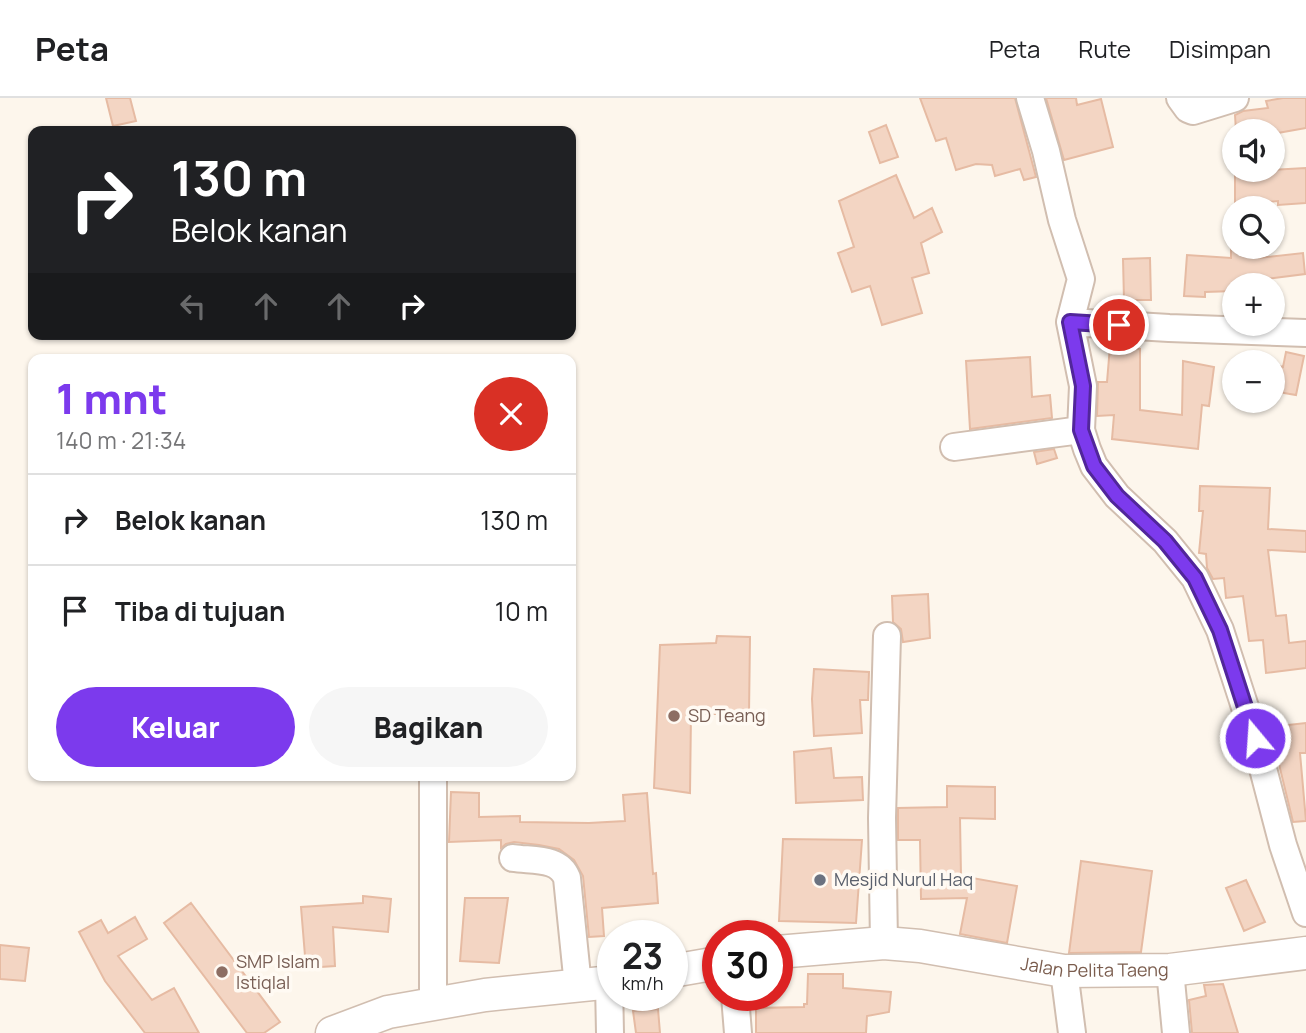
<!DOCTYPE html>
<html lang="id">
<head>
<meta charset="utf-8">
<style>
	:root { --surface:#fff; --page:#f6f6f6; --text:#202124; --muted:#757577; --line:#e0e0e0; --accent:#7c3aed }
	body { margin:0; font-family:Manrope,sans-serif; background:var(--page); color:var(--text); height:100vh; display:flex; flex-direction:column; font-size:26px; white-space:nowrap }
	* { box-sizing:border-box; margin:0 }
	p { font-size:23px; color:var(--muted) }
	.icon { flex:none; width:38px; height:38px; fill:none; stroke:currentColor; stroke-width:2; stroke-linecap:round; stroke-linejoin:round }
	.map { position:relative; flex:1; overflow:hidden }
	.panel { position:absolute; left:28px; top:256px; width:548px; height:427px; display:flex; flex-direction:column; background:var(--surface); border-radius:14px; box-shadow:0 2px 5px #0004 }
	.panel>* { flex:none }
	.top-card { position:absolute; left:28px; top:28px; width:548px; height:214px; border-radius:14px; box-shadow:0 2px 5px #0004; background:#202124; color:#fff; overflow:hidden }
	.controls { position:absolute; left:1222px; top:21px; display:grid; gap:14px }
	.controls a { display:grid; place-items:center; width:63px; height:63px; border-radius:50%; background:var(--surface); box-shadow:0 2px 5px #0004; font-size:35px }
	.speed { position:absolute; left:597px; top:822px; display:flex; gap:14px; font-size:35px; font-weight:700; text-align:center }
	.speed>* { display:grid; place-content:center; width:91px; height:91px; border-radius:50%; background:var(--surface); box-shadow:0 2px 5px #0004; line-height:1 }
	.speed small { font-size:18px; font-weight:400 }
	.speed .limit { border:10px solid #d22; background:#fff; color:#111 }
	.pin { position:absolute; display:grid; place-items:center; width:60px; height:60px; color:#fff; margin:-30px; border:4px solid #fff; border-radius:50%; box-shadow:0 2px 7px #0007 }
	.me { position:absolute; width:77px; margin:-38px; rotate:342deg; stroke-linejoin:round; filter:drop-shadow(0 0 5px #0008) }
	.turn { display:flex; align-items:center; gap:24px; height:147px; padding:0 28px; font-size:32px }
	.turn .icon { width:91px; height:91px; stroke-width:2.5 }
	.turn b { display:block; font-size:49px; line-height:60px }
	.lanes { display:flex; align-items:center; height:66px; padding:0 28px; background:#0003; justify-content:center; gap:35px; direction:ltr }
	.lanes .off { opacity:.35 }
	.round { display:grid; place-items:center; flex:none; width:74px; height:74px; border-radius:37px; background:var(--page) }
	.headline { display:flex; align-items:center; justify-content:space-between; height:119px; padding:0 28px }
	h1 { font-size:42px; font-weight:800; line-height:52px; color:var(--accent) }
	.action { display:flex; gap:14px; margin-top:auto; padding:14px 28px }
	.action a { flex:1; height:80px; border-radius:42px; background:var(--accent); color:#fff; font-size:28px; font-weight:800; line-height:80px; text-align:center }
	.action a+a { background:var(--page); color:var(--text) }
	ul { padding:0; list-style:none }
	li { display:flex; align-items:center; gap:21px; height:91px; padding:0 28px; border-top:2px solid var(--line) }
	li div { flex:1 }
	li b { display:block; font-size:26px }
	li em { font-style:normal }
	header { display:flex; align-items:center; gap:42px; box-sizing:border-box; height:98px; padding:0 35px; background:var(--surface); border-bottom:2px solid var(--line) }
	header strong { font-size:33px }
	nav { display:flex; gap:38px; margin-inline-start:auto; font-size:24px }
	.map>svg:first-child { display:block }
</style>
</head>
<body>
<header>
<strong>Peta</strong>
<nav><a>Peta</a><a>Rute</a><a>Disimpan</a></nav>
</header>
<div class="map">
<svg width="1306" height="935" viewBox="0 0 1306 935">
	<rect width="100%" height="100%" fill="#fdf6ec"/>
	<path fill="#f3d5c3" stroke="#e6bba3" stroke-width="2" d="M106,0h24l6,23 -23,5z
		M920,0h95l21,79 -12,3 -4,-11 -25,7 -3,-11 -16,-1 -20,6 -10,-32 -10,3z
		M1046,0h30l1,7 24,-6 12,48 -49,13z
		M1283,0h23v30l-34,6v-3h-36l-1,-16 8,-4 25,-3 -2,-7z
		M886,27l12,32 -18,6 -11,-31z
		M1306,70v35l-28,2v-4l-43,4v-33z
		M896,77l18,43 18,-10 10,24 -21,11 8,30 -17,5 10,35 -40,12 -12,-39 -18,6 -14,-39 16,-6 -15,-46z
		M1248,149h10l1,11 44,-5 2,21 -47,6v5h-24v6l-29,1v5l-21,-1 3,-41 44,3v-10z
		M1150,160l1,42h-27l-1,-41z
		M1110,248l30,3v61l42,5 1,-54 31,6 -5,39 -7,-1 -4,44 -86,-10 2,-24 -17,1 1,-34h9z
		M1286,254l18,4 -8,39 -24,-4v-27l11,3z
		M1030,259l2,40 18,-2 2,23 -82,11 -4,-68z
		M1054,351l3,9 -20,6 -3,-12z
		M1200,388l70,2 -2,41 38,2v21l-38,-2 8,66 10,-1 3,28 17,-2v27l-40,5 -3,-33 -14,1 -6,-45 -17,2 -2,-20 -11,1 -6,-11 -1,-14 -7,-1 4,-42h-4z
		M928,496l2,44 -27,4 -2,-13 -8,-7 -1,-26z
		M717,538l33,1 -1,77h-58l-1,79 -36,-5 6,-143 56,-2z
		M814,571l55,3 -1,28h-8l2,33 -48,3 -2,-37z
		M1306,625v30h-6l6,68 -13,1 -23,-95z
		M831,650l3,30 28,-1 1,23 -67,3 -2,-51z
		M947,688l48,1v32l-35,-1 1,58 56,10 -10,57 -47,-9 7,-36 -46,1 -1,-59h-22v-32l49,-1z
		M451,694l28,1v24l41,-1v6l69,1 36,-2 -2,-26 24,-2 6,81 3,-1 2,30 -56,5 2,28 -15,1 -6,-61 -9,-16 -15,-11 -20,-4 -25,-3 -8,2 -5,4v-8l-52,2z
		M783,741l79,1 -6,83 -77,-2z
		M1081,763l71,10 -11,81 -72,1z
		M1246,782l19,42 -21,9 -18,-43z
		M363,798l28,3 -3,33 -55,-5 2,39 -29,2 -5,-61 62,-4z
		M465,800h43l-9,65 -39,-2z
		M191,805l89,119 -16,11h-17l-83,-110z
		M135,819l12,22 -29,17 34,44 22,-12 25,45h-54l-40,-52 -26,-49 22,-12 7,13z
		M0,847l29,3 -4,33 -25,-2z
		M808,876h35v14l48,4 -2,20 -22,4 -1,17h-110v-25l48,-1v-3h3z
		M1223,886l15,49h-46l-3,-33 17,-4 -2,-11z
		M658,911l2,24h-24l-3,-22z"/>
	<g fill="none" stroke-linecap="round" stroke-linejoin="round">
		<g stroke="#d1beb0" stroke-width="30">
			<path id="minor" d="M1030,0l16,53 16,69 19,59 -11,43 13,64 -2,44 6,19 7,17 23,30 48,45 30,37 25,52 35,108 28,107 23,68
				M1180,0l8,11 5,2 42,-13
				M1070,224l99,6 137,5
				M954,349l127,-17
				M513,760c20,3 46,-1 54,20l11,108
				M884,845l-2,-125 5,-182
				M1170,872l6,63
				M1064,873l8,62
				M609,885l1,50
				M735,898l3,37
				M433,906v-229"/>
		</g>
		<g stroke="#d1beb0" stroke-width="35">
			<g id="tertiary">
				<path id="s1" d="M777,854l107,-9 36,3 144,25 106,-1 136,-17"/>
				<path d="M672,873l46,-8"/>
				<path d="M332,935l56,-21 97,-17 127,-13"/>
			</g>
		</g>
		<use href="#minor" stroke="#fff" stroke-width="26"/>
		<use href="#tertiary" stroke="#fff" stroke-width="32"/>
	</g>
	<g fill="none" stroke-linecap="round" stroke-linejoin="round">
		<g stroke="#51269a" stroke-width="18">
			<path id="route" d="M1119,227l-49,-3 13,64 -2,44 13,36 23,30 48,45 30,37 25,52 35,108"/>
		</g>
		<use href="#route" stroke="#7c3aed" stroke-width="12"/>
	</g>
	<g fill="#8d6e63" stroke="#fffaf3" stroke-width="2.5">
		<circle cx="674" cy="618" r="7"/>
		<circle cx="222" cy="874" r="7"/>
	</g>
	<circle fill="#6b7280" stroke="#fffaf3" stroke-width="2.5" cx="820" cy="782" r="7"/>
	<g text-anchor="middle" stroke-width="7" stroke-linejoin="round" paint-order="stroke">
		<g font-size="18" fill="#785e54" stroke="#fffaf3" text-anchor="start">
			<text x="688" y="624">SD Teang</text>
			<text x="236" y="870">SMP Islam<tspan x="236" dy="21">Istiqlal</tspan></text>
		</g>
		<g font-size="18" fill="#5b616d" stroke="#fffaf3" text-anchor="start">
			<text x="834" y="788">Mesjid Nurul Haq</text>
		</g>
		<g font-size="18" fill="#7a5c4d" stroke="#fffaf3">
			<text dy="6" stroke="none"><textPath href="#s1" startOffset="320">Jalan Pelita Taeng</textPath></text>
		</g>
	</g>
</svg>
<div class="controls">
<a><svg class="icon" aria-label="sound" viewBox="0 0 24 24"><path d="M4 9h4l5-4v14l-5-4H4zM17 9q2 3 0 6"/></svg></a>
<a><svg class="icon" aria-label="search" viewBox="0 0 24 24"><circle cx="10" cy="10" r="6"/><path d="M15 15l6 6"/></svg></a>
<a>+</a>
<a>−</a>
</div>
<div class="speed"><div>23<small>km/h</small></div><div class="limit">30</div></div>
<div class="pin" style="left:1119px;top:227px;background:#d93025"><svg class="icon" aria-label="arrive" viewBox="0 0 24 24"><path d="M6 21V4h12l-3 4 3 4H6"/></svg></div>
<svg class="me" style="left:1255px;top:640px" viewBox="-20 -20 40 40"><circle r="17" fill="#7c3aed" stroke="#fff" stroke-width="3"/><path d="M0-11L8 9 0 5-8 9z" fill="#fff"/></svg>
<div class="top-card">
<div class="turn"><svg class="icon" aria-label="right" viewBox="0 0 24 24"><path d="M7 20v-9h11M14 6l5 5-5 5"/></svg><div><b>130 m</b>Belok kanan</div></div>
<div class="lanes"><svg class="icon off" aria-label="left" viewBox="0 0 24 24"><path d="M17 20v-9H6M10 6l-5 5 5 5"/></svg><svg class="icon off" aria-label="ahead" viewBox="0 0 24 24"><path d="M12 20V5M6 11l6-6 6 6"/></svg><svg class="icon off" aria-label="ahead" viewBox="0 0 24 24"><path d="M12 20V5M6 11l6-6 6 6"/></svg><svg class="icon" aria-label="right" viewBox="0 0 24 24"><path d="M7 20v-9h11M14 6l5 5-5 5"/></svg></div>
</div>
<section class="panel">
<div class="headline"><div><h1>1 mnt</h1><p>140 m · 21:34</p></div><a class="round" style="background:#d93025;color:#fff"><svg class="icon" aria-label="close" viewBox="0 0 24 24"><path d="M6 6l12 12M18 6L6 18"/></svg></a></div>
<ul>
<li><svg class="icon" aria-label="right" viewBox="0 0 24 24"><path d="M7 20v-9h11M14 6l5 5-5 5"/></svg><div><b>Belok kanan</b></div><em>130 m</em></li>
<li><svg class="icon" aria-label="arrive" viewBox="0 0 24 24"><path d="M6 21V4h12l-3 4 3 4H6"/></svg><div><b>Tiba di tujuan</b></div><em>10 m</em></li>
</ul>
<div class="action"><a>Keluar</a><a>Bagikan</a></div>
</section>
</div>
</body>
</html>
